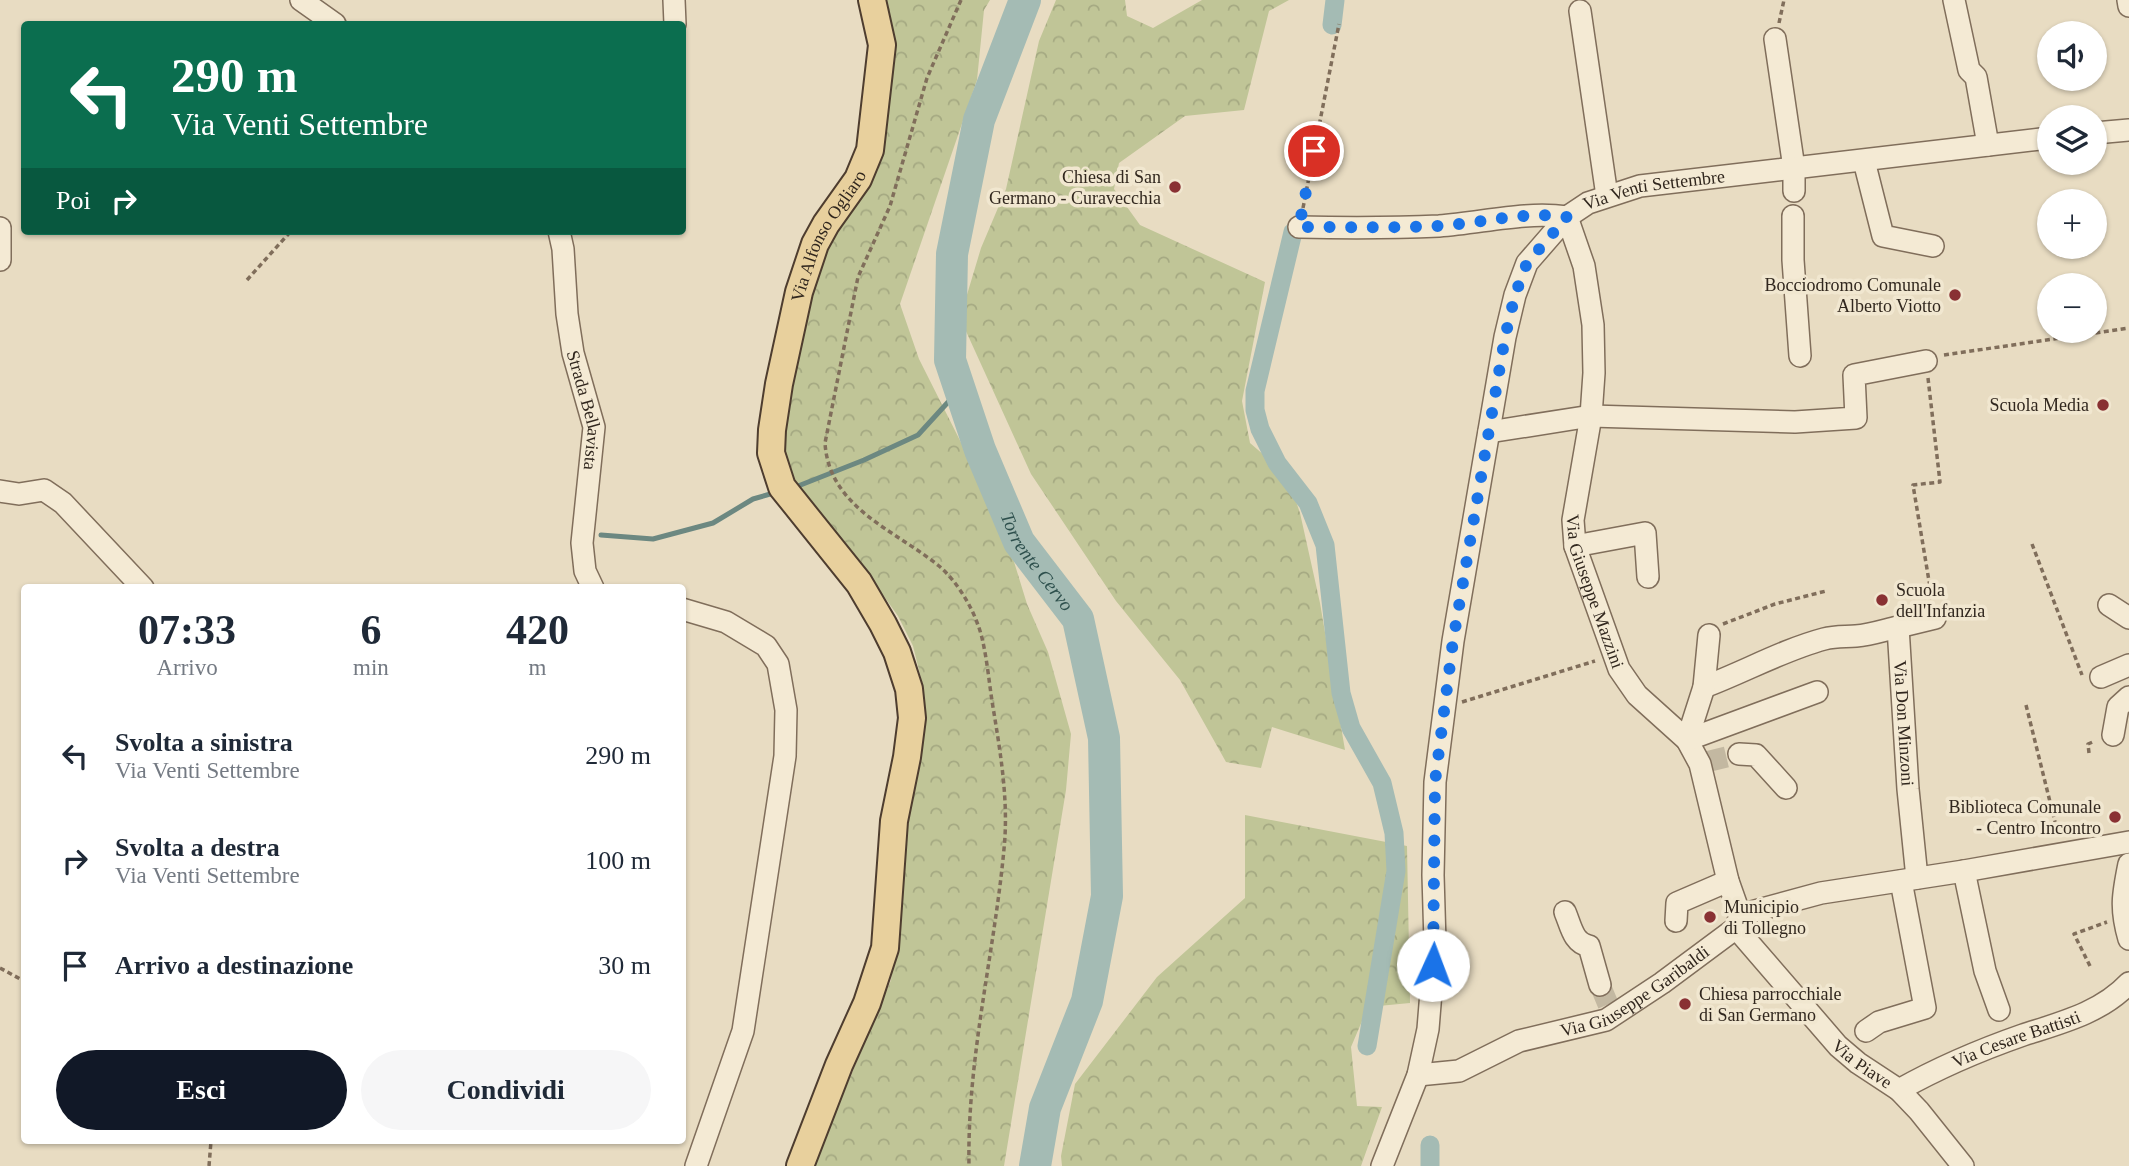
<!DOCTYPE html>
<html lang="it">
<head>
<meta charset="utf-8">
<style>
	:root { --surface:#fff; --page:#f6f6f7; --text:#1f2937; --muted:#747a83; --accent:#111827 }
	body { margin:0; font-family:Georgia,serif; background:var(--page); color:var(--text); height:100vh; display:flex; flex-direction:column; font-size:26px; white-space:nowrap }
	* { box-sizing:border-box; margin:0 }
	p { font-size:23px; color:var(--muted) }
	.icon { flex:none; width:38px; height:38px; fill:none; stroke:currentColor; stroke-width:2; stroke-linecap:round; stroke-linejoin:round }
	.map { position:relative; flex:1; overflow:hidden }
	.panel { position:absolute; left:21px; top:584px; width:665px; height:560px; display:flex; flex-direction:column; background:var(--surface); border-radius:7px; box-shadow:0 2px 5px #0004 }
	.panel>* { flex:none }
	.banner { position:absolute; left:21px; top:21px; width:665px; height:214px; border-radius:7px; box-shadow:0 2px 5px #0004; background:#0b6e4f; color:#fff; overflow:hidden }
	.buttons { position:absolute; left:2037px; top:21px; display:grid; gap:14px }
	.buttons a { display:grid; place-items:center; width:70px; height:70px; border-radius:50%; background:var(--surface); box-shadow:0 2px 5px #0004; font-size:35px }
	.pin { position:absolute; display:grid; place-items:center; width:60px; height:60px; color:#fff; margin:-30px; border:4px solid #fff; border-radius:50%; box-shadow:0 2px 7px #0007 }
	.me { position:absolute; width:77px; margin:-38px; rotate:2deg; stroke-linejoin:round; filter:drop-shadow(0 0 5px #0008) }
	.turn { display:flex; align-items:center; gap:24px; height:147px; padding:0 35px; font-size:32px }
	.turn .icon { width:91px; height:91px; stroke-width:2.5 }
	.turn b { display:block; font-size:49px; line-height:60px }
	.then { display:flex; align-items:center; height:66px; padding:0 35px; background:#0003; gap:14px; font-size:26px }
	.eta { display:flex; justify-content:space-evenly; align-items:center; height:119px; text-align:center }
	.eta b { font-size:42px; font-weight:800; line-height:49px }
	.action { display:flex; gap:14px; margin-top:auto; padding:14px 35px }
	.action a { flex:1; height:80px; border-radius:42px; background:var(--accent); color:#fff; font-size:28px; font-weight:800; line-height:80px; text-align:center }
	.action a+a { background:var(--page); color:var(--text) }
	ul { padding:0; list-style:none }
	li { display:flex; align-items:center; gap:21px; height:105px; padding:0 35px }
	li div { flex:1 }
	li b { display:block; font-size:26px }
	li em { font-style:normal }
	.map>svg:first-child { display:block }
</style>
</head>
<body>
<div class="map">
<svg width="2129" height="1166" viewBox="0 0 2129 1166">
	<defs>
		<pattern id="forest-crowns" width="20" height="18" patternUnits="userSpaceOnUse" patternTransform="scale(1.75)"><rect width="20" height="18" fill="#c0c597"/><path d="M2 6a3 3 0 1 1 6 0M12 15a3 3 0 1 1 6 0" fill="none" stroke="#a5a982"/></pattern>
	</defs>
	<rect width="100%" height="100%" fill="#e8dcc2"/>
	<path fill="url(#forest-crowns)" d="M884,0h106l-6,10 -7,70 -77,224 19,55 84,167 24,78 21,48 23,82 -5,56 -62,376h-191l78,-186 19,-182 9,-51 4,-61 -10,-40 -15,-30 -53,-74 -47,-39 -21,-52 33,-155 15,-45 9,-18 34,-45 13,-36z
		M1056,0h69l2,16 26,12 49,-28h87l-20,11 -25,99 -59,6 -66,47 -5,26 26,36 125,57 -23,119 8,42 37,32 13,38 20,90 25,147 -73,-23 -11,41 -35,-6 -46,-82 -64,-79 -85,-127 -71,-156 21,-70 25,-59 33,-148z
		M1245,815l162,31 3,157 -42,4 -17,40 6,59 25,1 -21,59h-299l-1,-10 14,-72 82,-107 88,-79z"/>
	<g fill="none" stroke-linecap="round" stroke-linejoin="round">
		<path stroke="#6c8881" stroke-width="5" d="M793,488l71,-28 54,-25 42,-46
			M601,535l52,4 60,-16 40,-24 24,-7"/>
		<path stroke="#a4bbb4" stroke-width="19" d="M1332,25l3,-25
			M1293,232l-38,159v19l5,19 17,34 31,40 17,42 16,148 10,35 31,55 12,50 2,38 -29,175
			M1430,1145v21"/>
		<path stroke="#a4bbb4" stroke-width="32" id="s1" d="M1025,0l-46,120 -27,134 -2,106 30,90 39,92 59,77 26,119 3,158 -20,105 -42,107 -10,58"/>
		<path stroke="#c3b8a1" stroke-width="21" stroke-dasharray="21 10" stroke-linecap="butt" d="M1706,762l33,-8
			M1600,985l10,24"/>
		<g stroke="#806e5b" stroke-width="24">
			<g id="minor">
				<path d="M301,0l34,24"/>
				<path d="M674,0l1,24"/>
				<path d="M1954,0l15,70 7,7 12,68"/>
				<path d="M2128,0l1,6"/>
				<path d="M1580,11l27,185"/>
				<path d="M1775,39l19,129v23"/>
				<path d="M2095,133l34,-3"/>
				<path d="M1864,161l19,75 50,10"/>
				<path d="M1793,216v44l7,96"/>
				<path id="s2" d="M1567,217l17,49 9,59 1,48 -3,43 -18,104 2,26 44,123 18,26 50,45 13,24 28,117 12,34"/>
				<path d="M1299,227c47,1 94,1 140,-1 43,-3 86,-15 128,-9"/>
				<path d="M0,228v32"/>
				<path id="s3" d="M559,231l4,18 4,65 6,39 21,74 -12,116 3,28 8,17"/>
				<path d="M1489,432l102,-16 204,6 61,-4 -2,-43 72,-14"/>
				<path d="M0,491l19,3 25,-4 19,13 80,85"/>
				<path d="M1575,546l70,-13 3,44"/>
				<path d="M2109,605l20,13"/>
				<path d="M682,609l44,13 40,24 12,18 8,46 -1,46 -42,275 -47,135"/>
				<path d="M1898,627l37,-9"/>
				<path d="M2101,677l28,-12"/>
				<path id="s4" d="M1704,687c40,-15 79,-37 120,-48 12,-3 21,-2 32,-3 14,-1 29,-6 42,-9l10,162 9,89"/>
				<path d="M2113,735l5,-28 11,-10"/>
				<path d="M1687,740l130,-48"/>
				<path d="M1687,740l17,-53 5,-52"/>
				<path d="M1739,754l17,1 30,33"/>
				<path d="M2129,864c-6,30 -9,44 0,75"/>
				<path d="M1964,871l21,100 14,39"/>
				<path d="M1565,912c6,14 8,31 24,34l11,39"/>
				<path d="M1740,915l81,-22 143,-22 165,-29"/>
				<path d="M1676,921l1,-18 51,-22"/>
				<path id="s5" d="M1736,928l102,118 20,17 41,27 20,21 44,55"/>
				<path d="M1866,1031l13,-9 46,-14 -24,-127"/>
				<path id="s6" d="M1418,1075l41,-4 60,-30 87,-21 56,-37 74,-55 4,-13"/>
				<path id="s7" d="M1899,1090c39,-22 81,-40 124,-55 37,-12 78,-22 106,-52"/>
				<path id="s8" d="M1382,1166l36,-91 10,-46 7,-86 -2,-68 2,-93 18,-141 52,-304 10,-42 12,-32 40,-46 21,-14 52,-17 409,-48"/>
			</g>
		</g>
		<g stroke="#4e3d2f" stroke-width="30">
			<g id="major">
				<path id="s9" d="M800,1166l39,-101 28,-62 18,-55 9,-127 13,-64 5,-39 -3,-29 -12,-37 -14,-28 -24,-41 -77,-96 -11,-34 1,-23 7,-46 20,-92 16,-48 11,-20 32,-45 12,-29 12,-105 -10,-45"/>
			</g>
		</g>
		<path stroke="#806e5b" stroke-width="3.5" stroke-dasharray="5 3.5" stroke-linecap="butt" d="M961,0l-34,78 -37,128 -32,71 -33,166c4,65 70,87 114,123 20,17 37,47 43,72 5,21 7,43 10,63 8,49 17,99 12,148 -10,107 -37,209 -35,317
			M1779,23l5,-23
			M1303,208l36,-184
			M247,280l44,-49
			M1944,355l185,-27
			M1928,378l12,104 -27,3 19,114
			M2032,544l50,131
			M1723,624l52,-20 51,-13
			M1462,702l133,-41
			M2026,705l29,117
			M2089,753l-1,-9 7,-3
			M2090,966l-16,-32 33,-12
			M0,968l24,13
			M209,1166l2,-25"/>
		<use href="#minor" stroke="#f4ead4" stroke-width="21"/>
		<use href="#major" stroke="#e8d09d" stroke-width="26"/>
	</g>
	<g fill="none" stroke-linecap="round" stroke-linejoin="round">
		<path stroke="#1a73e8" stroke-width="12" stroke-dasharray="0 21.6" d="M1314,151l-15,76c47,0 94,1 140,-1 43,-3 86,-15 128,-9l-40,46 -12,32 -10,42 -52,304 -18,141 -2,183"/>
	</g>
	<g fill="#893133" stroke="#f1e7d0" stroke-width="2.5">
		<circle cx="1175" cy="187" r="7"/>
		<circle cx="1955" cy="295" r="7"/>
		<circle cx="2103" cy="405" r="7"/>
		<circle cx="1882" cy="600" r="7"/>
		<circle cx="2115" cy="817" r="7"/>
		<circle cx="1710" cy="917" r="7"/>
		<circle cx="1685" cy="1004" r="7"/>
	</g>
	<g text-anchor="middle" stroke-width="7" stroke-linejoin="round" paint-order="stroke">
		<g font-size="18" fill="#31271e" stroke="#f1e7d0" text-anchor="end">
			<text x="1161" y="183">Chiesa di San<tspan x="1161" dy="21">Germano - Curavecchia</tspan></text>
			<text x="1941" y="291">Bocciodromo Comunale<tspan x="1941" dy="21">Alberto Viotto</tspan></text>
			<text x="2089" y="411">Scuola Media</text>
			<text x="1896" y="596" text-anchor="start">Scuola<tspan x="1896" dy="21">dell'Infanzia</tspan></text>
			<text x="2101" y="813">Biblioteca Comunale<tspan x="2101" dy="21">- Centro Incontro</tspan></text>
			<text x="1724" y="913" text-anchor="start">Municipio<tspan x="1724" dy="21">di Tollegno</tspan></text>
			<text x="1699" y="1000" text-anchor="start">Chiesa parrocchiale<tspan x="1699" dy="21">di San Germano</tspan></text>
		</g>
		<g font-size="18" fill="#31271e" stroke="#f1e7d0">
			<text dy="6" stroke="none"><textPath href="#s8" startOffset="1074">Via Venti Settembre</textPath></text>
			<text dy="6" stroke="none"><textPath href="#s9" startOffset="999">Via Alfonso Ogliaro</textPath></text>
			<text dy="6" stroke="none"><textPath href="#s3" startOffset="182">Strada Bellavista</textPath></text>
			<text dy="6" stroke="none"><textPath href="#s2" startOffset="383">Via Giuseppe Mazzini</textPath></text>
			<text dy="6" stroke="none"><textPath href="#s4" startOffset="301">Via Don Minzoni</textPath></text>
			<text dy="6" stroke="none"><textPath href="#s6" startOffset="236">Via Giuseppe Garibaldi</textPath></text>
			<text dy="6" stroke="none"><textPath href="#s7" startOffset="128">Via Cesare Battisti</textPath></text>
			<text dy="6" stroke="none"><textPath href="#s5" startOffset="186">Via Piave</textPath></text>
		</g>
		<g font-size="19" font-style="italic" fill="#2e504d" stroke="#f1e7d0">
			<text dy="7" stroke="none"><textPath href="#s1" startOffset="592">Torrente Cervo</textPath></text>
		</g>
	</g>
</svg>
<div class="buttons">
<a><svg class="icon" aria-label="sound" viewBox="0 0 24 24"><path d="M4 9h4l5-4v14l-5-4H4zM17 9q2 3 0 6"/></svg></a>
<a><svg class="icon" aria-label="layers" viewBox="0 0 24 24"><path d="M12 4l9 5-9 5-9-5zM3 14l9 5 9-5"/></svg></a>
<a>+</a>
<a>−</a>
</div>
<div class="pin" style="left:1314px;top:151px;background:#d93025"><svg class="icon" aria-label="arrive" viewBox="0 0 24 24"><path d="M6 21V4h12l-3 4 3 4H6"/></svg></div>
<svg class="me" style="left:1433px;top:965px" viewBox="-20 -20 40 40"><circle r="19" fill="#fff"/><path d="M0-13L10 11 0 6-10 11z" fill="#1a73e8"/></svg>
<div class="banner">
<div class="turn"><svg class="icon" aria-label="left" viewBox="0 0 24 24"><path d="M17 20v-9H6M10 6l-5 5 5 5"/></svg><div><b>290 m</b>Via Venti Settembre</div></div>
<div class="then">Poi<svg class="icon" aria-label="right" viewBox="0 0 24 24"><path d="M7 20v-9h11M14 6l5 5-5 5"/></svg></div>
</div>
<section class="panel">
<div class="eta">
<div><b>07:33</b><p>Arrivo</p></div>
<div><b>6</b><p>min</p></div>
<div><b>420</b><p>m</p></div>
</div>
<ul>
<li><svg class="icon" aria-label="left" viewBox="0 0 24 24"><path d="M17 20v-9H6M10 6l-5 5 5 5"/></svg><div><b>Svolta a sinistra</b><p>Via Venti Settembre</p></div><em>290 m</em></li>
<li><svg class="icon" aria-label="right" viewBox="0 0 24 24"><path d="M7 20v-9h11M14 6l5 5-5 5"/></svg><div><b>Svolta a destra</b><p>Via Venti Settembre</p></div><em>100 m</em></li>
<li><svg class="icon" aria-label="arrive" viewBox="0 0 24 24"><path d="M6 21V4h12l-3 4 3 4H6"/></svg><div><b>Arrivo a destinazione</b></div><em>30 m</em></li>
</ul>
<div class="action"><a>Esci</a><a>Condividi</a></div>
</section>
</div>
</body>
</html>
